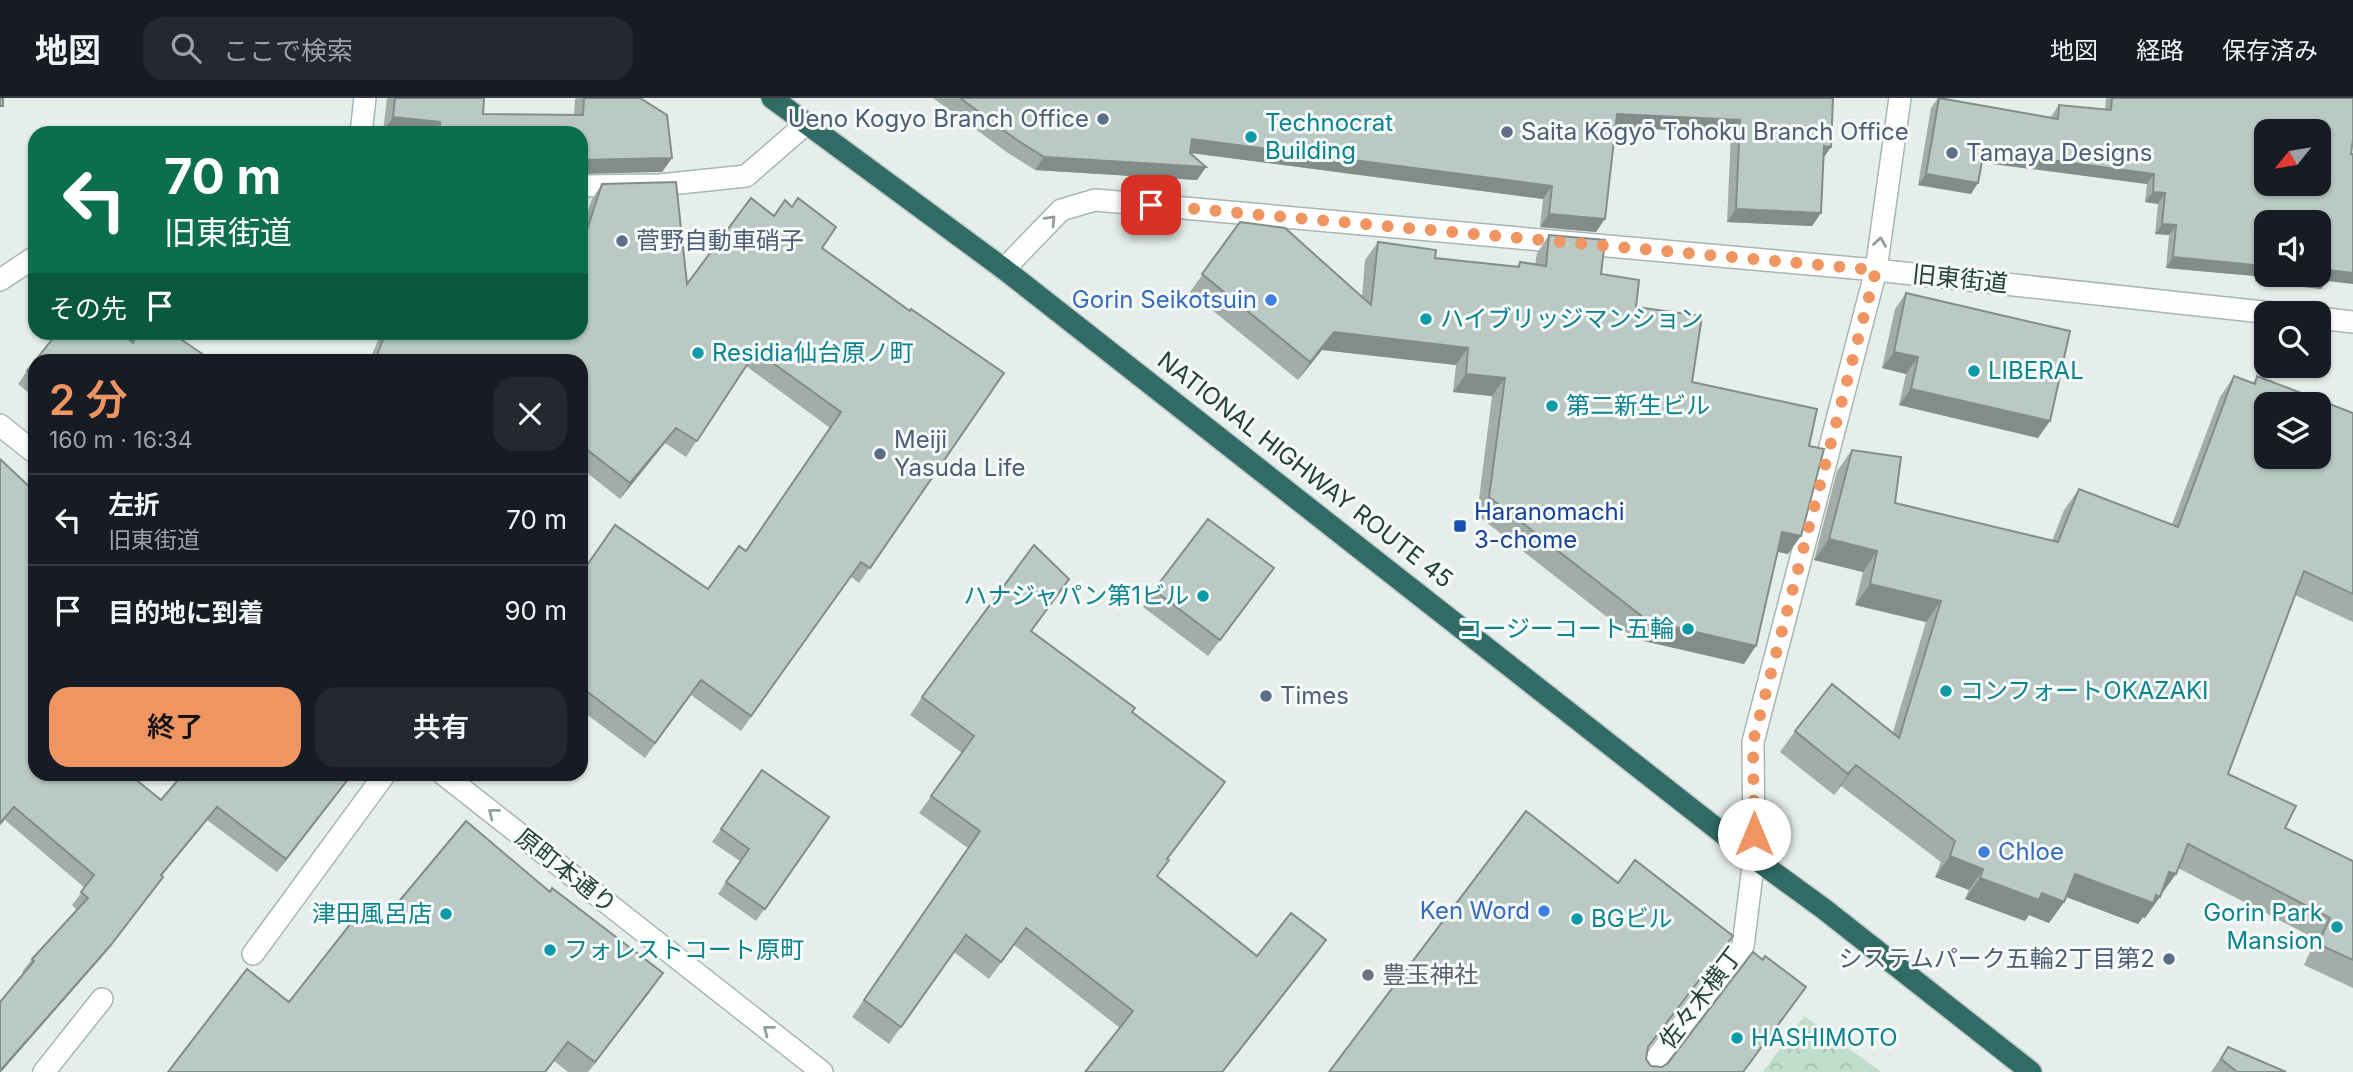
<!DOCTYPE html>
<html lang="ja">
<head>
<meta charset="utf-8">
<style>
	:root { --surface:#171b24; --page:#242831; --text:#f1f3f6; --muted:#9ea1a6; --line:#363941; --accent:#ef9562 }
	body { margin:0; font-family:Inter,"Noto Sans JP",sans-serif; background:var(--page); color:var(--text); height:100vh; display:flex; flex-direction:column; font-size:26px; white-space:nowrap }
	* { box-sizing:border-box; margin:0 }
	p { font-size:23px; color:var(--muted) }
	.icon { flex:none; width:38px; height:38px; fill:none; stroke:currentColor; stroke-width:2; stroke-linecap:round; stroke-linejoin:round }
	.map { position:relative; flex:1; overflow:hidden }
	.side { position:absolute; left:28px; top:256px; width:560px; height:427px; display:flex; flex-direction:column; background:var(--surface); border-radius:21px; box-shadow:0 2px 5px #0004 }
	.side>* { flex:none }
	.hud { position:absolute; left:28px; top:28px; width:560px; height:214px; border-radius:21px; box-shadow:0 2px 5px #0004; background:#0b6e4f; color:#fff; overflow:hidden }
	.needle { width:46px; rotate:240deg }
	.controls { position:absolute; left:2254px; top:21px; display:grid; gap:14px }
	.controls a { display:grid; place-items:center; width:77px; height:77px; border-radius:14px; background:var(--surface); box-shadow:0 2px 5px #0004; font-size:35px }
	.pin { position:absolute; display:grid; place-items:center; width:60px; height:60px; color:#fff; margin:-30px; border-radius:14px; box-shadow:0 4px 10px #0006 }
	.me { position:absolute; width:77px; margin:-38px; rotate:0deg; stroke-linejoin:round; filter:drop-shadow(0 0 5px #0008) }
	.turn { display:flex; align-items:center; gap:24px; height:147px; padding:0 21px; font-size:32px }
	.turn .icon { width:91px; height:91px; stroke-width:2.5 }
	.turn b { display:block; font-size:49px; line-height:60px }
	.then { display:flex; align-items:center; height:66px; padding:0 21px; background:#0003; gap:14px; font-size:26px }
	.round { display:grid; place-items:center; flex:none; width:74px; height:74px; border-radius:21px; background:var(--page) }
	.summary { display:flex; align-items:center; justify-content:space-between; height:119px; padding:0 21px }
	h1 { font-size:42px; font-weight:600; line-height:52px; color:var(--accent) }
	.primary-button { display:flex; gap:14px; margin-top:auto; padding:14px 21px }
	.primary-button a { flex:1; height:80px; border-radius:21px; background:var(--accent); color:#111; font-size:28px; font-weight:600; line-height:80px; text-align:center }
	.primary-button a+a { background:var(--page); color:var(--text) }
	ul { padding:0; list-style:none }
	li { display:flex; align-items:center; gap:21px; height:91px; padding:0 21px; border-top:2px solid var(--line) }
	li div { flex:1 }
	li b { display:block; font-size:26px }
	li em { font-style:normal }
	header { display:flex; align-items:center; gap:42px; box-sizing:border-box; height:98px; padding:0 35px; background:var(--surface); border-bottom:2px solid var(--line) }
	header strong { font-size:33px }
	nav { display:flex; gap:38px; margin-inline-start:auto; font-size:24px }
	.search { width:490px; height:63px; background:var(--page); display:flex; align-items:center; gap:18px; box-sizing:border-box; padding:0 24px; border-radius:21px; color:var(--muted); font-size:26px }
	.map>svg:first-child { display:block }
</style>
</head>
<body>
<header>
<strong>地図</strong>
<div class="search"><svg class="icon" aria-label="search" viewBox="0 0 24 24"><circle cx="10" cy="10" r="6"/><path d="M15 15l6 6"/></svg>ここで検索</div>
<nav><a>地図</a><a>経路</a><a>保存済み</a></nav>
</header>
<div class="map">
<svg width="2353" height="974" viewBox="0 0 2353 974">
	<defs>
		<pattern id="park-crowns" width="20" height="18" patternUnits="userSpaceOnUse" patternTransform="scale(1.75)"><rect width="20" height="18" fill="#bfdecb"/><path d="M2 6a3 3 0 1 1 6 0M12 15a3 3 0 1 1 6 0" fill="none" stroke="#a4c0af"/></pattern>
	</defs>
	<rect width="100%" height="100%" fill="#e5eeeb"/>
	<path fill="url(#park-crowns)" d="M1804,918l77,56h-118z"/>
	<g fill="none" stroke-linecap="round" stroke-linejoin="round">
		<g stroke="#a7b6b3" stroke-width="24">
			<path id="lane" d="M253,856l132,-180
				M44,974l58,-73"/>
		</g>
		<g stroke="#a7b6b3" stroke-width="24">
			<path id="street" d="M361,35l4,-35
				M581,88l79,-1 86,-9 61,-53
				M1004,171l57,-59 34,-10 781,70 396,43
				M0,182l35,-23
				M2319,220l34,4
				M0,327l35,28
				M443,676l379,298
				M1646,974l97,-126 11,-88 -1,-116 123,-472 24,-172"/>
		</g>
		<g stroke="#c2cac8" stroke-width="24">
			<path id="highway" d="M772,0l232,171 750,589 70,51 207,163"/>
		</g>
		<use href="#lane" stroke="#fff" stroke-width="21"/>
		<use href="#street" stroke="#fff" stroke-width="21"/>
		<use href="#highway" stroke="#316b66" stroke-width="21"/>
	</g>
	<path fill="#a0ada9" d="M387,0h97l-1,16 91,1 1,-15 1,-2h64l32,60 -10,14 -81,-39h-177l-21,-2z
		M933,0h900l-2,49 -8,11 -2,55 -9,13 -85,-4 4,-89 -116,-6 -19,105 -56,-5 3,-28 -352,-46 15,14 -9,13 -162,-10 -27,-17z
		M1938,0l113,19 1,-2 7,-10 46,5 1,-12h247l-26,183 -6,8 -66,-8v-5l-89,-8 3,-33 -14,-1 3,-30 -13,-2 2,-18 -165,-22 -11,32 -53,-9 13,-77z
		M602,86l85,100 135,-36 88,63 94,62 -145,210 -8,-6 -110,154 -50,-36 -46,63 -64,-48v-136l127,15 38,-38 84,-123 -84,-62 -60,91 -21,-14 -45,56 -39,-31v-108h-211l11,-28h200v-101l11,-32z
		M1240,124l122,74 3,-36 13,-18 57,16 82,8 3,-4 15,3 2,-12 12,-18 52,39 35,33 56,75 117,64 -21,108 -10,-2 -34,112 -109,-25 -158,-124 15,-119 -39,-4 3,-27 -134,-15 -24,30 -108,-88z
		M1906,195l132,145 -139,-33 7,-31 -24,-6 13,-59z
		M58,234h63l10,9 5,-9h50l-4,8 29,20h-176v38l-17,-14 9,-13z
		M2234,278l19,7 4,-7 96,37v209l-58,-27 -67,179 57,54 68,33v127l-49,-23 12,-26 -138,-71 -33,50 -2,-1 -5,7 -72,-27 -2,5 -15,21 -20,-8 -4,6 -60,-22 4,-9 -34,-13 6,-15 -100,-76 -7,9 -54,-43 15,-21 98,1 33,-110 -71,-17 8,-33 -49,-12 23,-89 15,-21 43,53 157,38 12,-31 15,-21 93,35 48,-127z
		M0,361l35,315 126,26 192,-26 -76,98 -70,-52 -46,56 2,1 -9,13 -54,69 -76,14 -2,-1 10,-13 45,-49 -5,-5 13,-17 -80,-68 -5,6z
		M1274,470l-66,88 -65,-49 11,-17z
		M922,599l210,15 93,70 -58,77 2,1 -12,17 100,79 69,-16 -12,17 -194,71 -106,-83 -25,34 -35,-27 -65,92 -37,-27 116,-169 -49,-35 43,-60 -52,-38z
		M762,672l67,47 -73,104 -38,-27 22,-33 -28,-19z
		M550,794l99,101 -61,79h-20l-14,-11 -8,11h-378l121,-70 92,-79z
		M2228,949l58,25h-75z"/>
	<path fill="#828d89" d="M1617,16l123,6 -9,13 -124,-6z
		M393,19l47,5 -8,11h-28l-21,-2z
		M1192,41l360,47 -9,13 -360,-47z
		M1824,48l7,1 -9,13z
		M1984,53l170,23 -7,10 -170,-22z
		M1044,59l162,10 -9,13 -162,-10z
		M672,60l-10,14 -81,2v-14z
		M1926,76l52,9 -7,11 -53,-9z
		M2153,94l12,1 -7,11 -13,-2z
		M1736,111l85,4 -9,13 -85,-4z
		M1549,116l56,5 -9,13 -56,-5z
		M2162,126l14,1 -7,10 -14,-1z
		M2173,159l90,9 -8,10 -89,-8z
		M2329,172l24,3v11l-26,-3 -6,8 -66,-8 7,-10h4v4h32z
		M1334,234l134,16 -12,17 -134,-15 -24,30 12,-18z
		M1894,254l24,5 -12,17 -24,-6z
		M1466,276l39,4 -13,18 -39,-4z
		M1911,291l139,32 -12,17 -139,-33z
		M676,330l-11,15 -45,56 10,-16z
		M1782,434l19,4 -13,18 -18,-4z
		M1829,441l48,12 -14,21 -49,-12z
		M1274,470l-12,17 -54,71z
		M1870,486l71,17 -15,21 -71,-17z
		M1648,523l108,25 -12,18 -109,-25z
		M1856,667l-15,21 -7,9 14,-21z
		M352,676h1l-76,98 9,-13z
		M217,709l-10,13 -56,68 10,-13z
		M1950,758l33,13 -14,21 -34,-13z
		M2169,774l7,2 -15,21 -6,-2z
		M2075,776l81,21 4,2 -15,21 -2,-1 -5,7 -77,-29z
		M163,779l-63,82 -99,113h-1z
		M1980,780l62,15 22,9 -15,21 -20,-8 -4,6 -60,-22z
		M1733,838l-12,17 -85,111 12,-17z
		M1326,842l-12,17 -91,115h-1z
		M663,875l-14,20 -61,79 7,-10z"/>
	<path fill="#bac9c4" stroke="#828d89" stroke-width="2" fill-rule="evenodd" d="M0,0h3v8h-3z
		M395,0h89l-1,16 100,1 1,-17h56l27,17 5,43 -91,2v-27h-141v-11l-47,-5z
		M960,0h873l-2,49 -7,-1 -3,67 -85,-4 4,-89 -123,-6 -12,105 -56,-5 3,-28 -360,-47 -2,14 16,14 -162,-10 -27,-17z
		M1939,0l119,21 1,-14 52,5 1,-12h241v41l-2,15h2v119l-24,-3 -1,8 -30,-3h21v-53h-53v49h-4l1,-5 -90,-9 3,-32 -14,-1 3,-31 -12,-1 1,-18 -170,-23 -6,32 -52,-9zM2266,33h53v53h-53z
		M676,84l11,102 64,-86 23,18 11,-16 7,7 6,-9 38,29 -14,21 88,63 1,-2 93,64 -134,195 -9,-6 -110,154 -50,-36 -46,63 -74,-56v-113l34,-49 93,64 31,-43 7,5 95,-139 -85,-61 -59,90 -21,-13 -46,55 -49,-38v-85h-206l11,-28h195v-84l21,-64z
		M1240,124l45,6 86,77 7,-63 58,8 -1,8 84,9 1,-5 26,4 3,-31 56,5 -4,34 38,6 -3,27 66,9 -10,66 125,27 -8,37 15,3 -23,87 -19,-4 -26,114 -108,-25 -159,-124 16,-119 -39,-4 2,-26 -134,-16 -24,30 -108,-88z
		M1906,195l164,38 -20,90 -139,-32 7,-32 -24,-5z
		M58,234h63l12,11 5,-11h48l-4,8 29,20h-176v17l-8,-6z
		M2234,278l21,8 2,-8 96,37v181l-49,-23 -76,203 68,32 -11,22 68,33v99l-35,-16 12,-26 -142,-74 -12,30 -7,-2 -9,25 -4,-2 -3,8 -78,-29 -11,28 -22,-9 -3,7 -59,-22 3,-9 -33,-13 5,-15 -99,-76 -8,9 -53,-43 37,-47 67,54 42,-137 -71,-17 7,-33 -48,-12 23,-89 49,7 -6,46 163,39 21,-53 99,38zM2266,306h53v53h-53z
		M0,361l35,33v282h94l32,26 22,-26h169l-66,85 -69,-52 -56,68 2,2 -53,69 -110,125v-69l34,-41 -2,-2 56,-61 -7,-6 13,-17 -80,-68 -14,16z
		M1208,421l66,49 -54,72 -66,-50z
		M1034,447l35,34 -38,52 104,77 -3,4 93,70 -58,77 2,1 -12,16 100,80 34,-43 35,27 -104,132h-137l48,-61 -107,-83 -25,34 -35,-27 -65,92 -37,-27 116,-169 -49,-35 43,-60 -52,-39z
		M762,672l67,47 -64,92 -39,-27 23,-33 -28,-20z
		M1526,713l92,72 17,-23 98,76 -85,111 -2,12 5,7 11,1 6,-4 85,-111 10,8 2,-4 41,31 -63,85h-414z
		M466,723l84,71 2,-4 111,85 -68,89 -27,-20 -23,30h-377l79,-103 42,33 74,-94 18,15z
		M2228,949l58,25h-49l-16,-13z"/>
	<defs><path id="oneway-chevron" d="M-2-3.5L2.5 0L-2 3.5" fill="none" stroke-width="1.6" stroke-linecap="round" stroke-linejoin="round" transform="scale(1.75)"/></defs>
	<g stroke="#92a09d">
		<use href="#oneway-chevron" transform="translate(1051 122) rotate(-46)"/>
		<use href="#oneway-chevron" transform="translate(1880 144) rotate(-82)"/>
		<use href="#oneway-chevron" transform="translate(493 715) rotate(-142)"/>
		<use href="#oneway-chevron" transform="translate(768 932) rotate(-142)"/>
	</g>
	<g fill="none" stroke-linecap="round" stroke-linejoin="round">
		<path stroke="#ef9562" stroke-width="12" stroke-dasharray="0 21.6" d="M1151,107l725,65 -123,472 1,92"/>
	</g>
	<g fill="#5c6f8a" stroke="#f6faf8" stroke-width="2.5">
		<circle cx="1103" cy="21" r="7"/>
		<circle cx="1507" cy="34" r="7"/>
		<circle cx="1952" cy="55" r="7"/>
		<circle cx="622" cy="143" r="7"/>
		<circle cx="880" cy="356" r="7"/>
		<circle cx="1266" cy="598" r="7"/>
		<circle cx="2169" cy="861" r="7"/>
	</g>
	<g fill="#0f9aa8" stroke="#f6faf8" stroke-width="2.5">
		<circle cx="1251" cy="39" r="7"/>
		<circle cx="1426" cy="221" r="7"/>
		<circle cx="698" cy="255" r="7"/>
		<circle cx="1974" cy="273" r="7"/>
		<circle cx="1552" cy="308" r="7"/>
		<circle cx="1203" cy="498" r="7"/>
		<circle cx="1688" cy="531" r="7"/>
		<circle cx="1946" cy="593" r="7"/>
		<circle cx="446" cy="816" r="7"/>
		<circle cx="1577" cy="821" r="7"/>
		<circle cx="2337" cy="829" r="7"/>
		<circle cx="550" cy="852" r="7"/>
		<circle cx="1737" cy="940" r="7"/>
	</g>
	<g fill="#3f7fe0" stroke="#f6faf8" stroke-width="2.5">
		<circle cx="1271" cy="202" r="7"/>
		<circle cx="1984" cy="754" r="7"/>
		<circle cx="1544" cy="813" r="7"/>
	</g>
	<rect fill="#1a4fb4" stroke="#f6faf8" stroke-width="2.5" x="1453" y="421" width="14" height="14" rx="3.5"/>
	<circle fill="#6b7280" stroke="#f6faf8" stroke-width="2.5" cx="1368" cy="877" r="7"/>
	<g text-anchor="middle" stroke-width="6" stroke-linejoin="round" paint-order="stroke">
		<g font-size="24" fill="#4e5e75" stroke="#f6faf8" text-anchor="start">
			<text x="1089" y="29" text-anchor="end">Ueno Kogyo Branch Office</text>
			<text x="1521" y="42">Saita Kōgyō Tohoku Branch Office</text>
			<text x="1966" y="63">Tamaya Designs</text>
			<text x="636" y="151">菅野自動車硝子</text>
			<text x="894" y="350">Meiji<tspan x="894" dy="28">Yasuda Life</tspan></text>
			<text x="1280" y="606">Times</text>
			<text x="2155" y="869" text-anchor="end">システムパーク五輪2丁目第2</text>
		</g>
		<g font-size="24" fill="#0d838f" stroke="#f6faf8" text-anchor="start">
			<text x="1265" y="33">Technocrat<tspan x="1265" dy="28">Building</tspan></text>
			<text x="1440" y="229">ハイブリッジマンション</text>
			<text x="712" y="263">Residia仙台原ノ町</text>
			<text x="1988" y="281">LIBERAL</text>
			<text x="1566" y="316">第二新生ビル</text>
			<text x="1189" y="506" text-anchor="end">ハナジャパン第1ビル</text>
			<text x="1674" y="539" text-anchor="end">コージーコート五輪</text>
			<text x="1960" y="601">コンフォートOKAZAKI</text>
			<text x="2323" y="823" text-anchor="end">Gorin Park<tspan x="2323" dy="28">Mansion</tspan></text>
			<text x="432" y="824" text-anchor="end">津田風呂店</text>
			<text x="1591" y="829">BGビル</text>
			<text x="564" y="860">フォレストコート原町</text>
			<text x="1751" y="948">HASHIMOTO</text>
		</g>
		<g font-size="24" fill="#24403b" stroke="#f6faf8">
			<text transform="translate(1960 181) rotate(6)" y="8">旧東街道</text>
			<text transform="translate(1305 372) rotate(38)" y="8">NATIONAL HIGHWAY ROUTE 45</text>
			<text transform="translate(566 773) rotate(38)" y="8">原町本通り</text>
			<text transform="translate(1701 900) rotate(-53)" y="8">佐々木横丁</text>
		</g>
		<g font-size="24" fill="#366cbe" stroke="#f6faf8" text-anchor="end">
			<text x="1257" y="210">Gorin Seikotsuin</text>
			<text x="1998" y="762" text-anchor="start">Chloe</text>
			<text x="1530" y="821">Ken Word</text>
		</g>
		<g font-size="24" fill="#164399" stroke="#f6faf8" text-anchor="start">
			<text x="1474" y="422">Haranomachi<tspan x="1474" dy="28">3-chome</tspan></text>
		</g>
		<g font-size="24" fill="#5b616d" stroke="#f6faf8" text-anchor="start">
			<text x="1382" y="885">豊玉神社</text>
		</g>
	</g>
</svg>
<div class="controls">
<a><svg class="needle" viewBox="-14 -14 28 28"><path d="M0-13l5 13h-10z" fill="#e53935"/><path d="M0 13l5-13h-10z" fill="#9ea1a6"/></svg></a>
<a><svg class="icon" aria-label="sound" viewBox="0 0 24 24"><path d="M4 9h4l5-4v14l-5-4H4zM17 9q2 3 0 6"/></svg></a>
<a><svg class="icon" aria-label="search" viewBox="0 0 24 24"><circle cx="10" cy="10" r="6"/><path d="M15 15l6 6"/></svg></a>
<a><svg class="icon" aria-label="layers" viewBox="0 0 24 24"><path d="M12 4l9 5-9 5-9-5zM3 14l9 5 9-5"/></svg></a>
</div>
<div class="pin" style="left:1151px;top:107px;background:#d93025"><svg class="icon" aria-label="arrive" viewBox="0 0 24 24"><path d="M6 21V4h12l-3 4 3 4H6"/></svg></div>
<svg class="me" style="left:1754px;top:736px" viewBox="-20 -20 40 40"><circle r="19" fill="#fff"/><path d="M0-13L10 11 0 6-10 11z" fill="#ef9562"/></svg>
<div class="hud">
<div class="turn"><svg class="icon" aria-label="left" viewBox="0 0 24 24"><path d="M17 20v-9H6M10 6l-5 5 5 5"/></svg><div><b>70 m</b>旧東街道</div></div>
<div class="then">その先<svg class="icon" aria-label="arrive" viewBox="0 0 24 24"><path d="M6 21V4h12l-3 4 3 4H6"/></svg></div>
</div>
<section class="side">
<div class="summary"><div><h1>2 分</h1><p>160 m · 16:34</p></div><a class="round"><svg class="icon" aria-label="close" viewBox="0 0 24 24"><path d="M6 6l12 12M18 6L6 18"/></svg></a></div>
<ul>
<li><svg class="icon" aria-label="left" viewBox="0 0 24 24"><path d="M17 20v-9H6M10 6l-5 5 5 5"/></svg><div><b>左折</b><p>旧東街道</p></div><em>70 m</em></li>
<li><svg class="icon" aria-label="arrive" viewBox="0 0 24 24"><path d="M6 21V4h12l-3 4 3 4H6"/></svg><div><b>目的地に到着</b></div><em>90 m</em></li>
</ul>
<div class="primary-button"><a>終了</a><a>共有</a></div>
</section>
</div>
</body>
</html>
